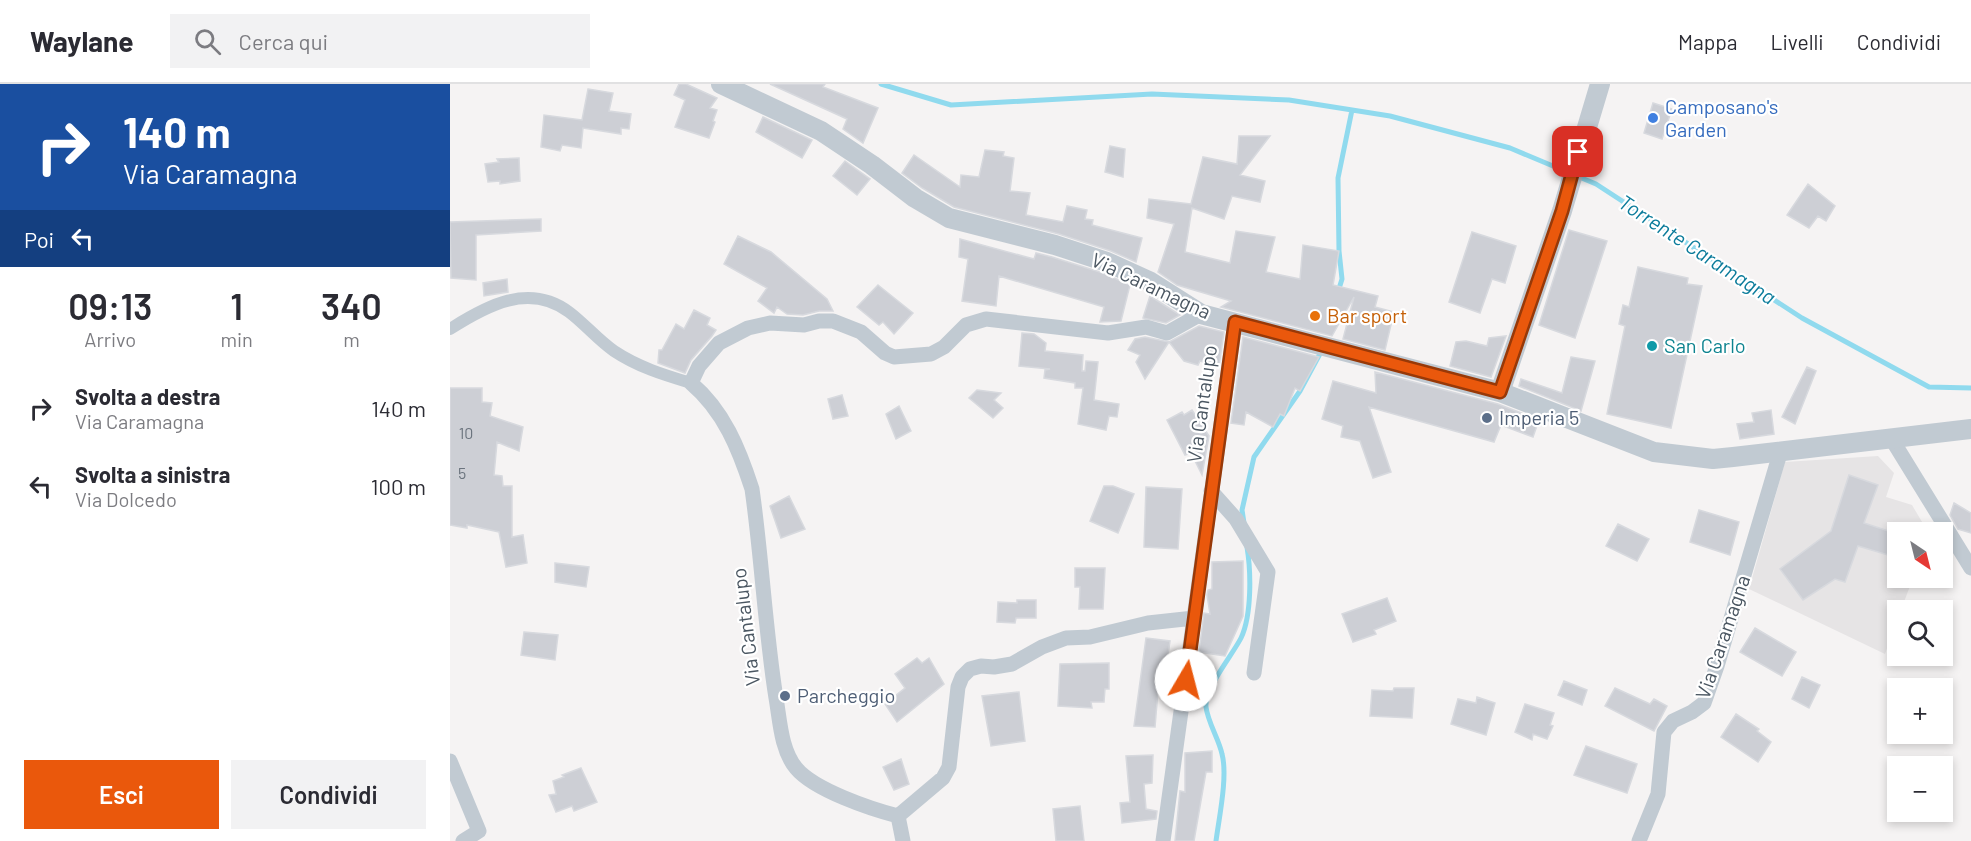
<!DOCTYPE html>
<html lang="it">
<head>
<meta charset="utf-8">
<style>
	:root { --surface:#fff; --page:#f2f2f3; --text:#2b2b33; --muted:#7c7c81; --line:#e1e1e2; --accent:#ea580c }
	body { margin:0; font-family:Barlow,sans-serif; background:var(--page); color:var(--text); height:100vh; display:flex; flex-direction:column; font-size:22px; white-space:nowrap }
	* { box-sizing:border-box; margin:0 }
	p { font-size:20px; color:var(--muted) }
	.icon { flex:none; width:33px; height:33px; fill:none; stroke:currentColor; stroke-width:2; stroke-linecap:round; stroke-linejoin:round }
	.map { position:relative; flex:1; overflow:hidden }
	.drawer { display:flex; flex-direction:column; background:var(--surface); width:450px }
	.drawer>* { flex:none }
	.guide { background:#1a4fa0; color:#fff; overflow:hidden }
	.needle { width:39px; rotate:145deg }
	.controls { position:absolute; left:1437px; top:438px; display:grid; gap:12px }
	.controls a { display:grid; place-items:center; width:66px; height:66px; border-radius:0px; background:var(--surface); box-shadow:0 3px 9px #0003; font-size:30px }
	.pin { position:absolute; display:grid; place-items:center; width:51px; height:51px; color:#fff; margin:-26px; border-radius:12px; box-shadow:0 3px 9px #0006 }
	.me { position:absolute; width:66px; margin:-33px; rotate:8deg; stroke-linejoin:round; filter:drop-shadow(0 0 4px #0008) }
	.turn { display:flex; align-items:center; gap:21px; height:126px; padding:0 24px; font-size:27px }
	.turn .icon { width:78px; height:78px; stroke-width:2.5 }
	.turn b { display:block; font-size:42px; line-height:51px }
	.then { display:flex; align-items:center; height:57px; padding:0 24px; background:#0003; gap:12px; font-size:22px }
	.eta { display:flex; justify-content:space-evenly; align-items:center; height:102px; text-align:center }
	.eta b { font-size:36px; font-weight:600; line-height:42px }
	.button { display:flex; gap:12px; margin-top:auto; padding:12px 24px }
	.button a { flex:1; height:69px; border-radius:0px; background:var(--accent); color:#fff; font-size:24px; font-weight:600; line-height:69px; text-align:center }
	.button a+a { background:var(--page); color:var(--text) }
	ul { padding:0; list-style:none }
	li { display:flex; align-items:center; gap:18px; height:78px; padding:0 24px }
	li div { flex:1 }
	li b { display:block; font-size:22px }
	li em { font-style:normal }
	header { display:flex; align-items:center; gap:36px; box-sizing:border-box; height:84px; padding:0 30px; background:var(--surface); border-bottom:2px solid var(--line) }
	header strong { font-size:28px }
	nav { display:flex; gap:33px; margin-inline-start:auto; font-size:21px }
	.search { width:420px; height:54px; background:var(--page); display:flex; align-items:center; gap:15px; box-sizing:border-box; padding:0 21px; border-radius:0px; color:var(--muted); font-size:22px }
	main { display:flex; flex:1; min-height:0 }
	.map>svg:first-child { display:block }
</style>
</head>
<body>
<header>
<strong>Waylane</strong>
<div class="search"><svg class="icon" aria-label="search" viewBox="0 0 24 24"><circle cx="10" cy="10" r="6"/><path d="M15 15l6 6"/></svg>Cerca qui</div>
<nav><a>Mappa</a><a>Livelli</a><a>Condividi</a></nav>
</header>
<main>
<section class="drawer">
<div class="guide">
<div class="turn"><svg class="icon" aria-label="right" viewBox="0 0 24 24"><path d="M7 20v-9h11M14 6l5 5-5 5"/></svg><div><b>140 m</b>Via Caramagna</div></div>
<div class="then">Poi<svg class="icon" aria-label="left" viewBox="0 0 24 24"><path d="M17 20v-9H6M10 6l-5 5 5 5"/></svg></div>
</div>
<div class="eta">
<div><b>09:13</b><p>Arrivo</p></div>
<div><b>1</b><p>min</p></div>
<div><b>340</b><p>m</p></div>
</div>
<ul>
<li><svg class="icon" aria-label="right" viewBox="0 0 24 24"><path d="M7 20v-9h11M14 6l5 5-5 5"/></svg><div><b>Svolta a destra</b><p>Via Caramagna</p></div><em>140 m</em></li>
<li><svg class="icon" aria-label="left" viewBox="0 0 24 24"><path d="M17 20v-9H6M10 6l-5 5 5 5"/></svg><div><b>Svolta a sinistra</b><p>Via Dolcedo</p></div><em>100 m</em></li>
</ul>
<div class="button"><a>Esci</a><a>Condividi</a></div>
</section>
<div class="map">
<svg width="1521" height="757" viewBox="0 0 1521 757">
	<rect width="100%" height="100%" fill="#f5f3f3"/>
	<path fill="#e6e4e5" d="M1428,372l16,17 -8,24 26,8 16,27h-30v46h15l-12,32h-3l-1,10 -12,34 -136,-65 36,-127z"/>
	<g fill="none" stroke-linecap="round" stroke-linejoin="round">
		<path stroke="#90daee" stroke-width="5" d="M431,0l70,21 201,-11 137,6 101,16 120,32 86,36 206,134 127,69 42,1
			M888,208l4,-13 -3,-28 -1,-73 14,-68
			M794,439l-2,-13 12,-53 46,-66 22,-41
			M766,757c3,-23 12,-65 6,-87 -3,-15 -14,-31 -16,-47 -2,-18 27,-53 35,-69 11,-23 10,-67 6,-91"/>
	</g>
	<path fill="#cdcfd5" stroke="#d7d9de" stroke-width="1.5" d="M229,0h7l31,14 -7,10 7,2 -4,11 2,1 -6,16 -34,-11 10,-27 -11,-5z
		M320,0h55l-2,3 55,21 -15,35 -20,-14 4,-10z
		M138,5l25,4 -4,18 22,3 -2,15 -8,-1v6l-38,-6 -2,20 -19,-3 -2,6 -19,-4 3,-32 38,5z
		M1203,19l19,6 -10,30 -18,-6z
		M313,33l49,23 -10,18 -46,-26z
		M789,52h31l-30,39 25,6 -5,21 -28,-6 -8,23 -32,-11 -7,44 45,11 6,-32 39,6 -9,35 34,7 3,-34 36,6 -6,34 45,11 -3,11 19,5 -9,38 -42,-11 11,-42 -22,39 -111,-29 10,-6 -54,-16 -19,-13 16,-48 -27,-6 2,-19 42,5 12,-47 34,7z
		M660,62l15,3 -2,28 -18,-5z
		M535,66l19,2 -1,4 11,2 -4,33 20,2 -4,22 37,7 4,-16 20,4 -2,9 8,1 -1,5 50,13 -6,24 -25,-11 -52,-17 -105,-27 -32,-19 -20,-15 12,-18 46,32 1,-12 18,2z
		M69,74l1,23 -20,3v-3l-12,1 -3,-18 14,-2 -2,-3z
		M395,77l25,18 -13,16 -24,-19z
		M1358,100l27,22 -9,15 -8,-5 -9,12 -22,-13z
		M91,135v12l-65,4v45l-25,-2 -1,-56z
		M1119,146l38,11 -32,97 -36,-13z
		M1022,148l44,14 -11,37 -13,-4 -12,34 -31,-11z
		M288,152l33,16 56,47 6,12h-14l-16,4 -16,-1 -10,-7 -3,6 -16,-12 9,-13 -43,-24z
		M510,155l74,20 2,-6 16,4 51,16 27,12 -9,36 -21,1 4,-15 -105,-31 -3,30 -34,-5 6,-42 -9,-2z
		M1188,183l50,11 -1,6 15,2 -31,142 -64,-14 18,-88 -6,-2 4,-19 6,2z
		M57,195l1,13 -24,4 -1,-13z
		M428,201l35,28 -19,21 -11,-12 -4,3 -22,-18z
		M700,212l30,19 -14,8 -23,-5z
		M244,226l16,8 -3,7 9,5 -4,6 -21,24 -6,13 -27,-10 1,-13h3l14,-26 8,5z
		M749,242l25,6 -5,34 -19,-5 -2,4 -14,-4 -15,-19z
		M572,249l12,1 12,9 -1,8 38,4 -1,16h3l1,-10 12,1 -4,38 25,4 -2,13 -8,-1 -3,14 -28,-6 5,-36h-8v-5l-31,-5 1,-8 5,-1 -31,-3z
		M1056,252l-15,41 -41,-11 6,-24 10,-1 21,5 2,-8z
		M695,253l24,5 -24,37 -9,-17 4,-7 -12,-5 7,-11z
		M793,253l76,20 -19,34 -5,-3 -11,28 -4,-2 -7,13 -27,-15 -2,13 -13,-2z
		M1121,273l24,4 -14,50 -62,-25 2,-7 41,14z
		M1357,283l9,4 -21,53 -13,-7z
		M925,288l123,32 41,16 -6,17 -32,-12 -7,17 -125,-35 22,65 -18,6 -13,-37 -19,-4 2,-11 -21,-7 11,-38 43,12z
		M0,304h32v14l10,1 -2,13 33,11 -4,24 -22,-9 -3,33 8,1 1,10h9v51l11,-2 4,28 -21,4 -7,-35 -32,-7v3l-17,-3z
		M527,306l24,3 -7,7 9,8 -10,10 -24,-20z
		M392,311l6,21 -15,3 -5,-20z
		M449,322l12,25 -15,8 -10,-25z
		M742,326l17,26 -7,39 -11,-22 -6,2 -18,-35 15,-8 2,3z
		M1321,326l3,24 -34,5 -3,-15 17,-2 -2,-9z
		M1399,391l29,10 -14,38 34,11v24l-40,-12 -13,36 -10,-3 -32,21 -23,-31 51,-38z
		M654,402h9l21,8 -16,39 -28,-12z
		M696,403l36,2 -4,60 -34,-2z
		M339,412l16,33 -24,9 -11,-32z
		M1504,419l17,10v20l-13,-4 -8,-14z
		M1249,426l40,12 -9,33 -40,-13z
		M1168,440l31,15 -12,22 -31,-15z
		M793,477v55l-18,40 -26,-4 5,-39 6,1 -3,-19 1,-5 4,-1v-27z
		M105,479l34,4 -3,20 -31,-5z
		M625,484h30l-2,41h-24l1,-22h-5z
		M937,514l9,23 -22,9 2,4 -23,8 -11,-28z
		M567,516h19v18h-20l-1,5 -18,-1 1,-20 19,1z
		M1305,544l41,24 -14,24 -42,-24z
		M74,548l34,3 -3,25 -34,-5z
		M696,554l24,3 -3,21 10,1 -2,18 -16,-2 -4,48 -21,-1z
		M467,574l5,5 7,-5 15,26 -47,38 -12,-18 20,-16 -10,-14z
		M659,579v26h-4l-1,13h-13l1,6 -34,-2 2,-42z
		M1352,593l18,8 -11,23 -17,-9z
		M1114,597l23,9 -5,15 -24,-10z
		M944,604h20l-2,30 -42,-2 2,-26 21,1z
		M1165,604l35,16 4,-5 13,7 -13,25 -49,-25z
		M569,608l6,49 -34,5 -9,-50z
		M1027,613l18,6 -9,32 -35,-11 7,-25 18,4z
		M1075,620l29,9 -4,12 3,1 -6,13 -14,-5 -1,6 -17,-8z
		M1286,630l23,15 -2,2 14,11 -13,20 -37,-25z
		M1136,662l51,18 -10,29 -53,-18z
		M762,667v21h-6l-12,69h-19l5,-50 5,1v-39z
		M703,671l-1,28 -8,1 2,25 11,2 -1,8 -34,4 -2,-20 10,-1 -4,-46z
		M451,675l8,25 -15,6 -11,-23z
		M131,684l16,34 -23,9 -2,-5 -16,6 -7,-17 7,-1 -3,-13 11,-4 -2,-2z
		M630,722l4,35h-28l-3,-32z"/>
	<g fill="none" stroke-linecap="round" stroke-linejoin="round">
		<path stroke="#c1cad2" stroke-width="12" d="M0,245c36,-23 79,-47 119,-17 16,12 29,28 45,39 24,16 50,24 77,32"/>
		<path stroke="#c1cad2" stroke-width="15" d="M1441,354l80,130
			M761,407l25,28 32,53 -14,101
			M0,677l29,70 -16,10
			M448,732c-27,-7 -84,-26 -102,-48 -15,-18 -16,-47 -20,-70 -11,-69 -14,-139 -24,-209 -13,-40 -28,-78 -61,-106l8,-17 20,-23 29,-15 22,-5 34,2 15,-4h14l28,11 24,21 9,4 37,-3 13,-7 22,-22 20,-6 122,14 38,-6 21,6 34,-19
			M453,757l-5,-25 45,-38 6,-11 9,-80 4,-10 8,-8 11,-3 13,1 18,-3 30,-17 24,-9 24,-1 58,-14 46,-5
			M713,757l72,-518
			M1189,757l19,-47 6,-62 9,-11 19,-9 12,-9 13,-37 64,-216"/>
		<path stroke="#c1cad2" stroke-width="20" d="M271,0l100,47 51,34 43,33 34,20 106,27 52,17 42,19 52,33 299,78 154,60 59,7 20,-2 238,-28
			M1050,308l62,-181 38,-127"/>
	</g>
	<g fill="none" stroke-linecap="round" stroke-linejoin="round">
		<g stroke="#983908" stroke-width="15">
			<path id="route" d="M736,596l49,-358 265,70 62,-181 16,-59"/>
		</g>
		<use href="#route" stroke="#ea580c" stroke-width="10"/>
	</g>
	<circle fill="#3f7fe0" stroke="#fff" stroke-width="2" cx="1203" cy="34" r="6"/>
	<circle fill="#e8710a" stroke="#fff" stroke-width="2" cx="865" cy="232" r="6"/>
	<circle fill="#0f9aa8" stroke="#fff" stroke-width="2" cx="1202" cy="262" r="6"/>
	<g fill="#5c6f8a" stroke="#fff" stroke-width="2">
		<circle cx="1037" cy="334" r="6"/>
		<circle cx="335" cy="612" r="6"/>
	</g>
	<g text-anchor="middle" stroke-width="4.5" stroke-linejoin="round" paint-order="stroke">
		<g font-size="16" fill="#6b747e">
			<text x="16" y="355">10</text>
			<text x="12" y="395">5</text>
		</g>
		<g font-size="20" fill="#366cbe" stroke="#fff" text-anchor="start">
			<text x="1215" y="30">Camposano's<tspan x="1215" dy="23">Garden</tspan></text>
		</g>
		<g font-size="20" fill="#4a5661" stroke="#fff">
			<text transform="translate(701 202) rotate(25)" y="7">Via Caramagna</text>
			<text transform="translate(752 320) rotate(-82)" y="7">Via Cantalupo</text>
			<text transform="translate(296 543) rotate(-97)" y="7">Via Cantalupo</text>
			<text transform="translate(1273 553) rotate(-71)" y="7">Via Caramagna</text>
		</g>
		<g font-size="20" fill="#c56008" stroke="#fff" text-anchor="start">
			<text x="877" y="239">Bar sport</text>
		</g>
		<g font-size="20" fill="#0d838f" stroke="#fff" text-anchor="start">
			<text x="1214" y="269">San Carlo</text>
		</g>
		<g font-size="20" fill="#4e5e75" stroke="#fff" text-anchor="start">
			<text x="1049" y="341">Imperia 5</text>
			<text x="347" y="619">Parcheggio</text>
		</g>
		<g font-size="21" font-style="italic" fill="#0c7c9b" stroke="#fff">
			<text transform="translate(1247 166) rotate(33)" y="7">Torrente Caramagna</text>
		</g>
	</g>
</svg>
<div class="controls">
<a><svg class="needle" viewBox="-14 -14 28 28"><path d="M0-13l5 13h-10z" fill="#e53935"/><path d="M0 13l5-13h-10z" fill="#7c7c81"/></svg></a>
<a><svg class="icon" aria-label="search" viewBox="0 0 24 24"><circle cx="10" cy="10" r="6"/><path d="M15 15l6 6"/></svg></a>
<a>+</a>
<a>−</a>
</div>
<div class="pin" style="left:1128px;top:68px;background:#d93025"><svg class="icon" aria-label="arrive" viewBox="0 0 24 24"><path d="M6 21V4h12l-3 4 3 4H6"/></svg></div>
<svg class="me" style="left:736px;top:596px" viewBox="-20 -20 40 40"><circle r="19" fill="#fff"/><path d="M0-13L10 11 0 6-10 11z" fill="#ea580c"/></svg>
</div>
</main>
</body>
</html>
